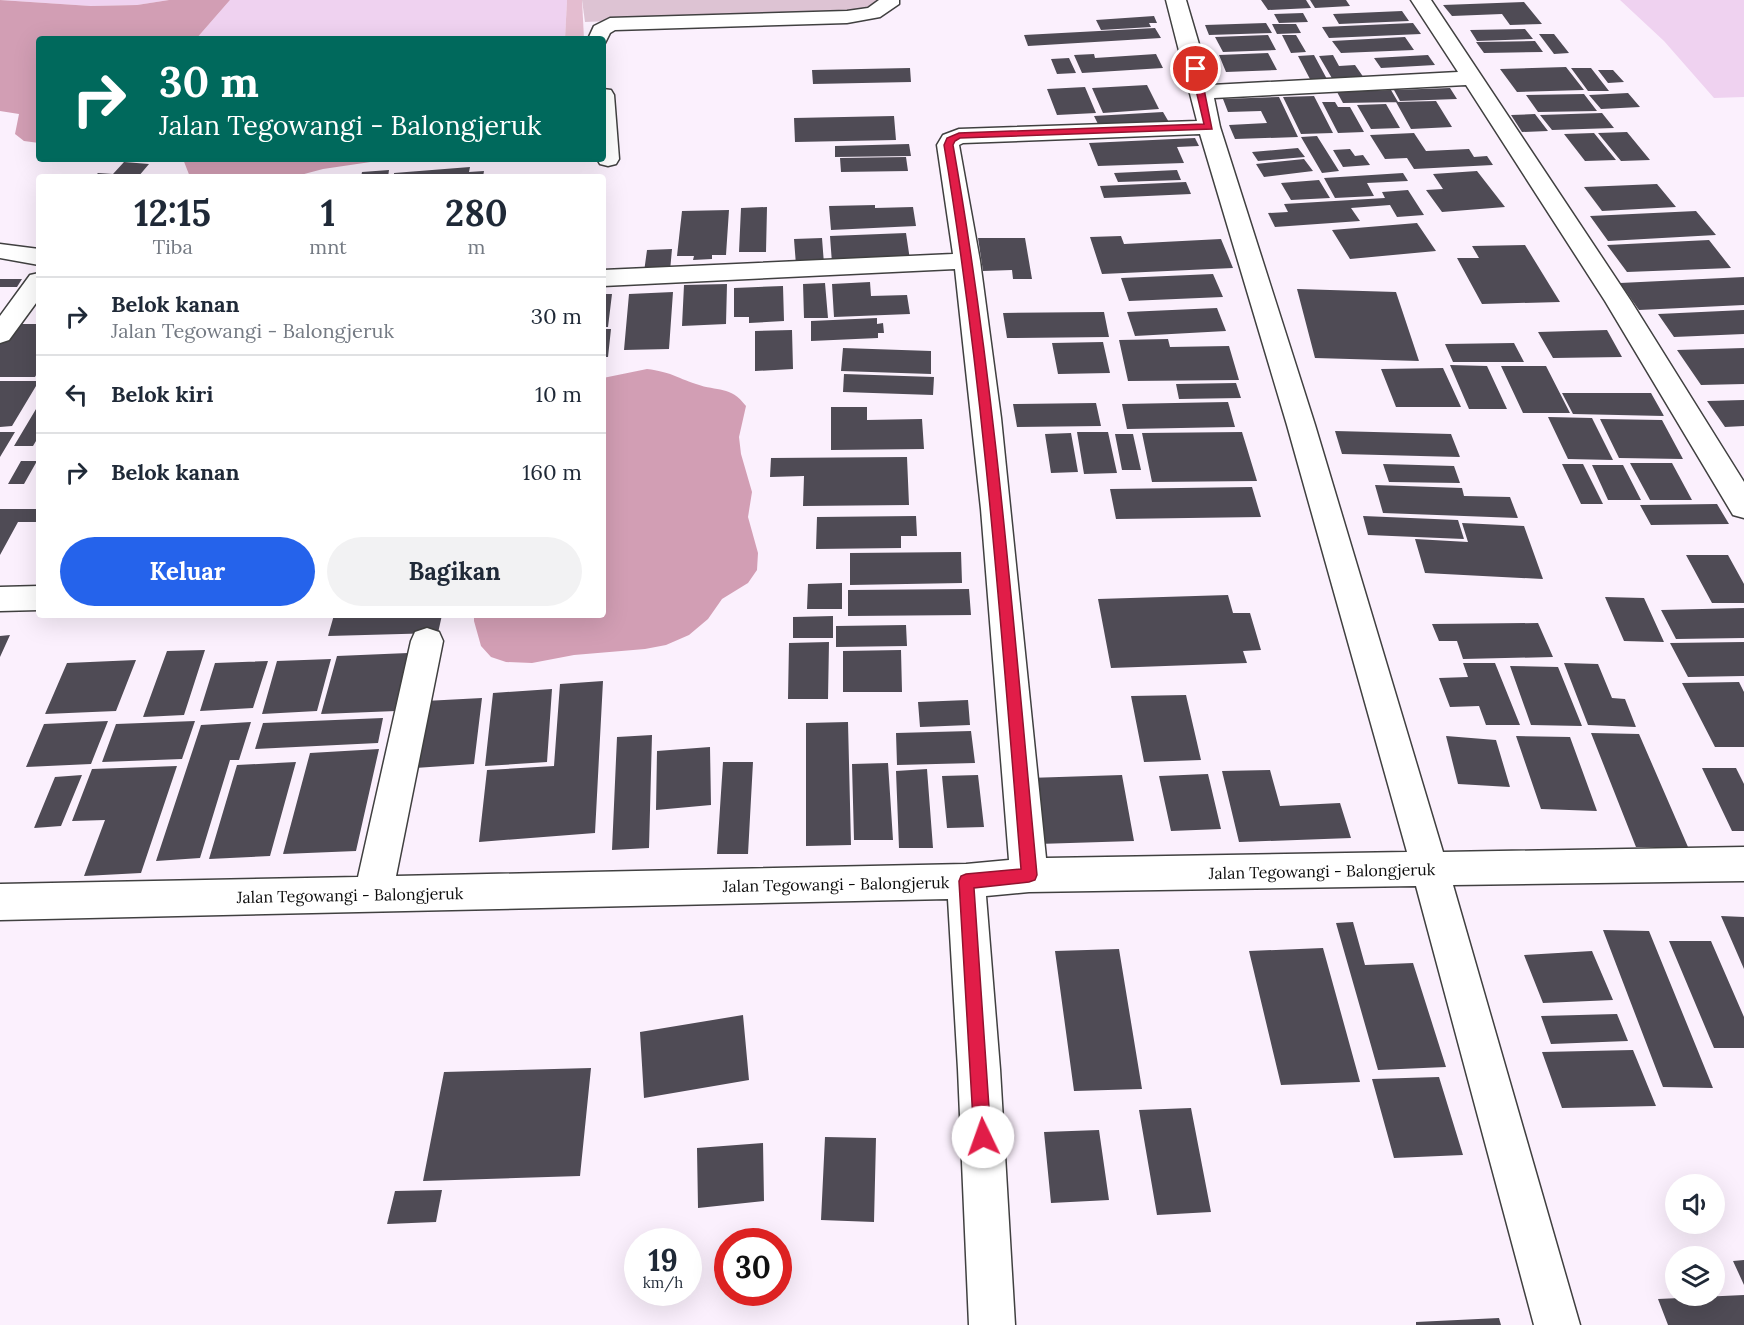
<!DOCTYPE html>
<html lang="id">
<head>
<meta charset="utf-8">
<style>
	:root { --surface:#fff; --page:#f2f2f3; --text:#1f2937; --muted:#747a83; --line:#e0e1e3; --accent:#2563eb }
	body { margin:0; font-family:Lora,serif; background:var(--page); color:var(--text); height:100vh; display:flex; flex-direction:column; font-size:22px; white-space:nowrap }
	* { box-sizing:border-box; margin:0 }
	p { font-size:20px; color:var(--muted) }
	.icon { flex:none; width:33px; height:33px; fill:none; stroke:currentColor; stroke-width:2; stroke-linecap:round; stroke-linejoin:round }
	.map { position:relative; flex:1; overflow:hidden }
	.side { position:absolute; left:36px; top:174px; width:570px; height:444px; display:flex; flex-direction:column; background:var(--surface); border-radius:6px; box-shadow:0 6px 24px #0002 }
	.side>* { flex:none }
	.guide { position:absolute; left:36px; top:36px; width:570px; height:126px; border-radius:6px; box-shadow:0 6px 24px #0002; background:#00695c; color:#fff; overflow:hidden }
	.controls { position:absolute; left:1665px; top:1174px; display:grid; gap:12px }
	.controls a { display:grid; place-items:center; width:60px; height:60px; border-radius:50%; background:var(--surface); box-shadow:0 6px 24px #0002; font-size:30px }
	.speed { position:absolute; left:624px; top:1228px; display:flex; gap:12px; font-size:30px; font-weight:700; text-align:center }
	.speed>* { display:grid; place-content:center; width:78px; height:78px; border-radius:50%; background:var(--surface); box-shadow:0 6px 24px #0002; line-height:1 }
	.speed small { font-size:15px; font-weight:400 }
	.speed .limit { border:9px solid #d22; background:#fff; color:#111 }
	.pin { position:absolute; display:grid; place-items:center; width:51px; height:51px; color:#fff; margin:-26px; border:3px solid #fff; border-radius:50%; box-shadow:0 2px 6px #0007 }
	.me { position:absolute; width:66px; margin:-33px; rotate:357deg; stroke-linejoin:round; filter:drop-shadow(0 0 4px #0008) }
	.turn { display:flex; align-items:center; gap:21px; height:126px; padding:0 24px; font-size:27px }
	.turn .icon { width:78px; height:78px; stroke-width:2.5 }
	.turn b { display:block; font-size:42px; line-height:51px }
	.eta { display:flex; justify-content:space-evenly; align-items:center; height:102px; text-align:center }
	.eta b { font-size:36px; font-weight:800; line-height:42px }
	.button { display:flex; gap:12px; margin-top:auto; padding:12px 24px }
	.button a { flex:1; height:69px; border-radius:36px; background:var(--accent); color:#fff; font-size:24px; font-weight:800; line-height:69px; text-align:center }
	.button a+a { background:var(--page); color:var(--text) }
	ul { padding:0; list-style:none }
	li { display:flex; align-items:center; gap:18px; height:78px; padding:0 24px; border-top:2px solid var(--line) }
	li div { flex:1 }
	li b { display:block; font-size:22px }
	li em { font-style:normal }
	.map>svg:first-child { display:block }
</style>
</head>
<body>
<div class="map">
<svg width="1744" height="1325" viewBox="0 0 1744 1325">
	<rect width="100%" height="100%" fill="#fbf0fd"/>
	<path fill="#efd2f0" d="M1,0h168l-32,5 -46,1z
		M230,0h337l-2,39h-369z
		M1620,0h124v97l-30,1 -50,-57z"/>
	<path fill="#e4bdd0" d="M567,0h15l2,39h-19z"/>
	<path fill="#d29eb4" d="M0,0l91,6 46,-1 32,-5h61l-34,39h-157v104l-15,-2 -9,-7 4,-20 -19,-3z
		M183,159h208l-68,10 -30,8h-103z
		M647,369c24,3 28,8 49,15 22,8 34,1 50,22l-7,31 2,17 11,38 -4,25 10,36 -1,17 -9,13 -26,16 -14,20 -19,16 -23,10 -21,4 -71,6 -42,8 -26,-1 -15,-5 -10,-11 -7,-25v-6h129v-237z"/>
	<path fill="#ddc3d3" d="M582,0h304l-13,10 -288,12z"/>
	<path fill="#4f4b55" d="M1261,0h45l5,8 -43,2z
		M1310,0h36l4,6 -35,2z
		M1524,2l18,22 -32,1 -8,-11 -50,2 -9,-11z
		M1402,11l7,10 -70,3 -6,-10z
		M1303,13l5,9 -29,1 -5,-9z
		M1154,16l3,7h-8l2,4 -50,3 -5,-10z
		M1266,23l6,10 -63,2 -4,-10z
		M1413,23l8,11 -92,4 -7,-11z
		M1272,24h24l5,9 -24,1z
		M1155,28l6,10 -133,8 -4,-11z
		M1525,29l8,10 -56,2 -7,-11z
		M1539,34h15l15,19 -15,1z
		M1268,35l8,15 -53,2 -8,-15z
		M1282,35h14l10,17 -15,1z
		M1405,37l9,13 -73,3 -9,-12z
		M1535,41l8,11 -59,1 -8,-11z
		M1268,53l9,17 -51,2 -7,-17z
		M1094,54l1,4 61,-4 7,14 -81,5 -8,-18z
		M1314,55l14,26h-17l-13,-25z
		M1333,55l6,11 16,-1 9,13 -31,2 -14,-24z
		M1428,55l7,10 -54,3 -7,-10z
		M1069,58l7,15 -19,1 -6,-15z
		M1566,67l18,23 -67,2 -17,-23z
		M910,68l1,14 -98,2 -1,-14z
		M1571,68h20l18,23h-21z
		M1598,70h15l11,12 -16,1z
		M1147,85l12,24 -56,4 -11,-25z
		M1085,87l11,26 -39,2 -10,-26z
		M1450,88l7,11 -57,2 -6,-11z
		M1391,90l7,12 -55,1 -6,-11z
		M1628,93l12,14 -39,2 -12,-14z
		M1584,94l13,17 -59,1 -12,-17z
		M1314,96l19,37 -32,1 -18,-37z
		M1279,97l19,40 -63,2 -6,-14 38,-2 -6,-12 -33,1 -5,-13z
		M1436,101l16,26 -41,2 -15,-27z
		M1322,102h13l3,5h12l14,25 -26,1z
		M1386,104l14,24 -29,1 -14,-24z
		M1163,112l7,12 -70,4 -6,-12z
		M1602,113l12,15 -62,2 -12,-15z
		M1535,114l13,17 -26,1 -11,-17z
		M894,116l2,24 -101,2 -1,-24z
		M1627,132l23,28 -29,1 -23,-28z
		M1414,133l12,18 43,-2 5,8 13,-1 6,9 -79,4 -7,-11 -22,1 -15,-24z
		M1594,133l22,27 -31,1 -21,-27z
		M1317,136l22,35 -17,2 -21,-36z
		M1195,138l4,8 -22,1 7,16 -86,3 -9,-23z
		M909,144l2,12 -76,1v-11z
		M1298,148l7,9 -47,4 -6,-9z
		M1350,149l5,7 8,-1 7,10 -27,2 -10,-17z
		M906,157l2,14 -67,1 -1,-14z
		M1304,159l9,12 -49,6 -8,-13z
		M124,162l25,2 -11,13h-44l4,-4 15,1z
		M470,167l-1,5 15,-1 -1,6h-89v-4z
		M389,170l-1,7h-27l1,-5z
		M1177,170l4,10 -63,2 -4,-9z
		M1477,171l28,36 -63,5 -16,-22 17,-1 -10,-15z
		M1403,173l5,8 -41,2 7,13 -39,2 -11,-20z
		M1319,180l11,18 -39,2 -10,-17z
		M1186,182l5,12 -87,4 -4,-12z
		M1657,184l19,23 -74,4 -18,-24z
		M1408,190l16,25 -27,2 -7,-12 -39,3 9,13 -85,6 -7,-14 20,-1 -4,-8 101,-6 -3,-6z
		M875,205v3l38,-1 3,19 -85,4 -2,-24z
		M767,207l-1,45h-27l2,-44z
		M729,210l-3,45h-14v4l-19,1 1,-4h-17l5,-45z
		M1696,211l20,24 -108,6 -18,-25z
		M1417,223l19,28 -86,8 -18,-29z
		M906,233l4,27 -78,3 -2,-27z
		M1121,236l3,8 97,-5 12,29 -131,6 -12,-37z
		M822,238l2,26 -28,1 -2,-26z
		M978,238h47l7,41h-19l-1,-9 -29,1z
		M1709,240l22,28 -104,4 -20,-27z
		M1525,245l35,57 -78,2 -25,-46h22l-7,-12z
		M672,249l-2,22 -26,1 3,-22z
		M1213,274l10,23 -94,4 -8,-23z
		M1744,277v28l-105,5 -19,-27z
		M0,279h22l-5,8h-17z
		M870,282l1,14 36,-1 3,19 -76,3 -2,-33z
		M825,283l3,35h-24l-1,-34z
		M727,284l-1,40 -44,2 2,-41z
		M783,286l1,35 -35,2v-6h-15v-29z
		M1297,289l99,3 23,69 -104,-3z
		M673,292l-4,57 -45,1 5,-56z
		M603,294h9l-4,33h-5z
		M1217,308l9,23 -91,5 -8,-24z
		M1744,310v24l-70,3 -16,-23z
		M1104,312l5,25 -102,1 -4,-25z
		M877,318v6l6,-1 1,10h-6v5l-67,3v-20z
		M10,324h29v46l-4,7h-35v-38z
		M603,329h8l-3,28h-5z
		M792,330l1,39 -38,2v-40z
		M1607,330l15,27 -69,1 -15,-26z
		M1168,339l2,8 59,-1 10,34 -111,1 -9,-41z
		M1103,342l7,31 -52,1 -6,-31z
		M1514,343l10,19h-71l-8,-18z
		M843,348l88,3v23l-90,-3z
		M1744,348v36l-43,1 -24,-35z
		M1450,365l37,1 20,43h-38z
		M1501,366h45l24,47h-47z
		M1443,368l18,39h-65l-15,-38z
		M844,374l90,3 -1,18 -90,-3z
		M0,381h39l-27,45 -12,1z
		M1236,383l5,15 -62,1 -3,-15z
		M1562,393h89l13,23 -91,-2z
		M1744,400v26l-19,1 -18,-26z
		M1228,402l7,25 -108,2 -5,-25z
		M1096,403l5,23 -84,1 -4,-23z
		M39,404v32l-6,10h-19z
		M831,407h36v13l55,-1 2,30 -93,1z
		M1548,417l44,1 21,42 -45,-1z
		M1600,419l62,1 21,39 -64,-1z
		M1335,431l116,3 9,23 -118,-3z
		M0,432h15l-15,25z
		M1077,432h31l9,41 -33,1z
		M1242,432l15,49 -105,1 -10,-49z
		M1071,433l7,39 -27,1 -6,-39z
		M1115,434h18l8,36h-19z
		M907,457l2,48 -106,1 1,-30 -34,1 1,-19z
		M21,461h16l-13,23h-16z
		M1630,463h42l20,37h-42z
		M1383,464l71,2 6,17 -71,-1z
		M1562,464h21l20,40h-22z
		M1592,465h31l18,35h-33z
		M1375,485l87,3 2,8 46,1 8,21 -135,-5z
		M1252,487l9,30 -145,2 -6,-30z
		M1717,504l12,20 -78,1 -11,-20z
		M0,509h39v13h-21l-18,33z
		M916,516l1,20h-16v12l-85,1 1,-32z
		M1363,516l95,4 6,19 -96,-4z
		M1462,523l62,3 19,53 -118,-6 -10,-34 53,3z
		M961,552l1,31 -112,2v-32z
		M1686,555h42l16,29v19h-32z
		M842,583v26h-35l1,-25z
		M969,589l2,26 -123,1v-26z
		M1228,595l5,18h17l11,37 -18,1 4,12 -136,5 -13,-69z
		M1605,597l39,1 20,44 -40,-1z
		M1744,608v30l-68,1 -15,-29z
		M334,615h108l-4,18 -110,3z
		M833,616v22h-40v-21z
		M1538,623l15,34 -90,2 -6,-18h-18l-7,-17z
		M906,625l1,21 -71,1v-21z
		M10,635l-10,22v-21z
		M829,642l-1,57h-40l1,-56z
		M1744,642v34l-56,1 -18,-34z
		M205,650l-21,65 -41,2 24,-66z
		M901,650l1,42h-59v-41z
		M408,653l-12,58 -75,3 16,-58z
		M331,659l-14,52 -55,3 15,-53z
		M136,660l-20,51 -71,3 22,-51z
		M268,661l-15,47 -53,3 15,-48z
		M1463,663h32l25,62h-34l-7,-19 -29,1 -11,-29 29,-1z
		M1564,663l34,1 14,34 13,1 11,28 -48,-2z
		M1510,666l48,1 24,59 -51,-1z
		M603,681l-8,152 -116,9 8,-72 67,-4 6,-82z
		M1739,682l5,10v55h-29l-33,-64z
		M552,689l-5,73 -62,4 8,-73z
		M1186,695l15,65 -57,2 -13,-66z
		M482,698l-8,66 -59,4 10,-67z
		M968,700l2,25 -50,2 -2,-25z
		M383,718l-5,25 -123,6 8,-26z
		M108,721l-17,43 -65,3 18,-43z
		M195,721l-13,38 -80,3 14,-38z
		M251,722l-12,38h-9l-30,98 -44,3 45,-136z
		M848,722l3,123 -45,1v-123z
		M971,731l4,32 -78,2 -1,-32z
		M1591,733l48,1 49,113h-52z
		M652,735l-3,113 -37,2 5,-113z
		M1446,736l50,4 14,47 -52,-3z
		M1516,736l54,1 27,74 -56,-2z
		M710,747l1,58 -55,5 1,-59z
		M379,749l-23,102 -73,3 27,-101z
		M296,762l-26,94 -61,3 28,-94z
		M723,762h30l-5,92h-31z
		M888,763l5,77h-39l-2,-76z
		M177,766l-36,107 -57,3 21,-56 -33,1 20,-52z
		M1702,768h34l8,16v47h-12z
		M927,769l6,79h-34l-3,-77z
		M1270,770l10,36 60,-3 11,35 -112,4 -17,-71z
		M1208,774l13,55 -50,2 -12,-55z
		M82,775l-21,51 -27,2 21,-51z
		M978,775l6,52 -37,1 -5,-52z
		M1122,775l12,66 -96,3 -10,-66z
		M1721,916l23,1v52z
		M1353,922l12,43 48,-2 33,104 -68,3 -42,-147z
		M1603,930l46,1 64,157 -50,-1z
		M1669,941h42l33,76v31h-30z
		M1323,948l37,134 -79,3 -32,-134z
		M1119,949l23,140 -68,2 -19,-140z
		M1592,951l21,49 -70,3 -19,-48z
		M1617,1014l11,27 -77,3 -10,-28z
		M743,1015l6,65 -105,18 -4,-66z
		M1633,1050l23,56 -94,2 -20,-56z
		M591,1068l-11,108 -157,5 21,-109z
		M1439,1077l24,78 -69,3 -22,-79z
		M1191,1108l20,104 -54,3 -18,-105z
		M1099,1130l10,70 -58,3 -7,-71z
		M825,1137l51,1 -2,84 -53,-2z
		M763,1143l1,58 -66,7 -1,-60z
		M442,1190l-6,32 -49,2 8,-33z
		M1744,1260v25l-11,-24z
		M1744,1295v30h-76l-10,-26z
		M1499,1318l2,7h-85v-3z"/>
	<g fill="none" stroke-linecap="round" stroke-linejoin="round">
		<g stroke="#404040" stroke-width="3">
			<path id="minor" d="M879,0h20v4l-19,13 -33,6 -232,7 -5,3 -5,10 -2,1v-5h-15l6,-13 16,-8 237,-7 21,-3z
				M1166,0h20l25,85 247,-13 -47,-72h20l200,301 113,181v36l-11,-3 -128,-214 -139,-216 -252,13 6,29 95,298 128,427 301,-5v34l-291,4 127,440h-46l-118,-439 -387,6 -43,4 14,173 15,256h-46l-11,-256 -10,-170 -948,21v-36l358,-7 53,-236 4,-9 12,-4 12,4 4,9 -47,235 570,-12 43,-4 -28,-351 -26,-240 -352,17v-16l350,-16 -16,-109 6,-10 16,-6 238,-8zM1200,134l87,291 120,427 -361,6 -45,-440 -21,-157 -21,-116 4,-2z
				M603,89l8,1 3,5 5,64 -3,5 -8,2 -8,-2 -3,-5h6z
				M0,244l39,5v16l-39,-7z
				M39,273v26l-30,41 -9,3v-27l30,-41z
				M39,586v24l-39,1v-24z"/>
		</g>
		<use href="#minor" fill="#fff" fill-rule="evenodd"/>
	</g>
	<path fill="#e11d48" stroke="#92132f" stroke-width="1.5" d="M1196,66l4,3 12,60 -252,9 -5,3 -2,4c43,242 61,486 84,730l-2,5 -6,2 -55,6 17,249 -2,6 -6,3 -7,-3 -2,-6 -15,-256 2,-5 5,-2 55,-5c-20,-242 -37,-484 -77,-724l3,-7 12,-5 245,-9 -13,-55z"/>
	<g text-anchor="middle" stroke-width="6" stroke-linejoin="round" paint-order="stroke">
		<g font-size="16" fill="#0d0d0d" stroke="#fff">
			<text transform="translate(1322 871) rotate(-1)" y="6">Jalan Tegowangi - Balongjeruk</text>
			<text transform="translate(836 884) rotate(-1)" y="6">Jalan Tegowangi - Balongjeruk</text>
			<text transform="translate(350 895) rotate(-1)" y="6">Jalan Tegowangi - Balongjeruk</text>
		</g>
	</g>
</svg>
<div class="controls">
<a><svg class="icon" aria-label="sound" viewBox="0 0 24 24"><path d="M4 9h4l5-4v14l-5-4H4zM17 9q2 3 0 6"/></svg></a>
<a><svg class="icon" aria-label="layers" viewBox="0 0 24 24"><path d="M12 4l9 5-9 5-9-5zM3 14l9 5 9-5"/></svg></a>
</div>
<div class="speed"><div>19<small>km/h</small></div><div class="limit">30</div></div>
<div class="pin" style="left:1196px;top:69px;background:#d93025"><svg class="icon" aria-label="arrive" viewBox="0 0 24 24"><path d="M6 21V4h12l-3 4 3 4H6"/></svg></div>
<svg class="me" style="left:983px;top:1137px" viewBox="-20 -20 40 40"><circle r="19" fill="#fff"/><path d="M0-13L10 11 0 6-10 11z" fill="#e11d48"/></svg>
<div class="guide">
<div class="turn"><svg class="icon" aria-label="right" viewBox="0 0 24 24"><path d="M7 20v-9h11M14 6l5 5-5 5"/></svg><div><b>30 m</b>Jalan Tegowangi - Balongjeruk</div></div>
</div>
<section class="side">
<div class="eta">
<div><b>12:15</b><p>Tiba</p></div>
<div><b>1</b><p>mnt</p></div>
<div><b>280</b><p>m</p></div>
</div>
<ul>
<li><svg class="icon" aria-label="right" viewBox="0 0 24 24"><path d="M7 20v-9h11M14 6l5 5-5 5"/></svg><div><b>Belok kanan</b><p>Jalan Tegowangi - Balongjeruk</p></div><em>30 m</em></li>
<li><svg class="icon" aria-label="left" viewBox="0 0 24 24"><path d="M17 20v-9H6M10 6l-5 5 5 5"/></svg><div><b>Belok kiri</b></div><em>10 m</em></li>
<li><svg class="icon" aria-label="right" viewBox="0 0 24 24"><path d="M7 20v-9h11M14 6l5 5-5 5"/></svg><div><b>Belok kanan</b></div><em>160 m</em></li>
</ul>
<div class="button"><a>Keluar</a><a>Bagikan</a></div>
</section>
</div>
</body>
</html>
